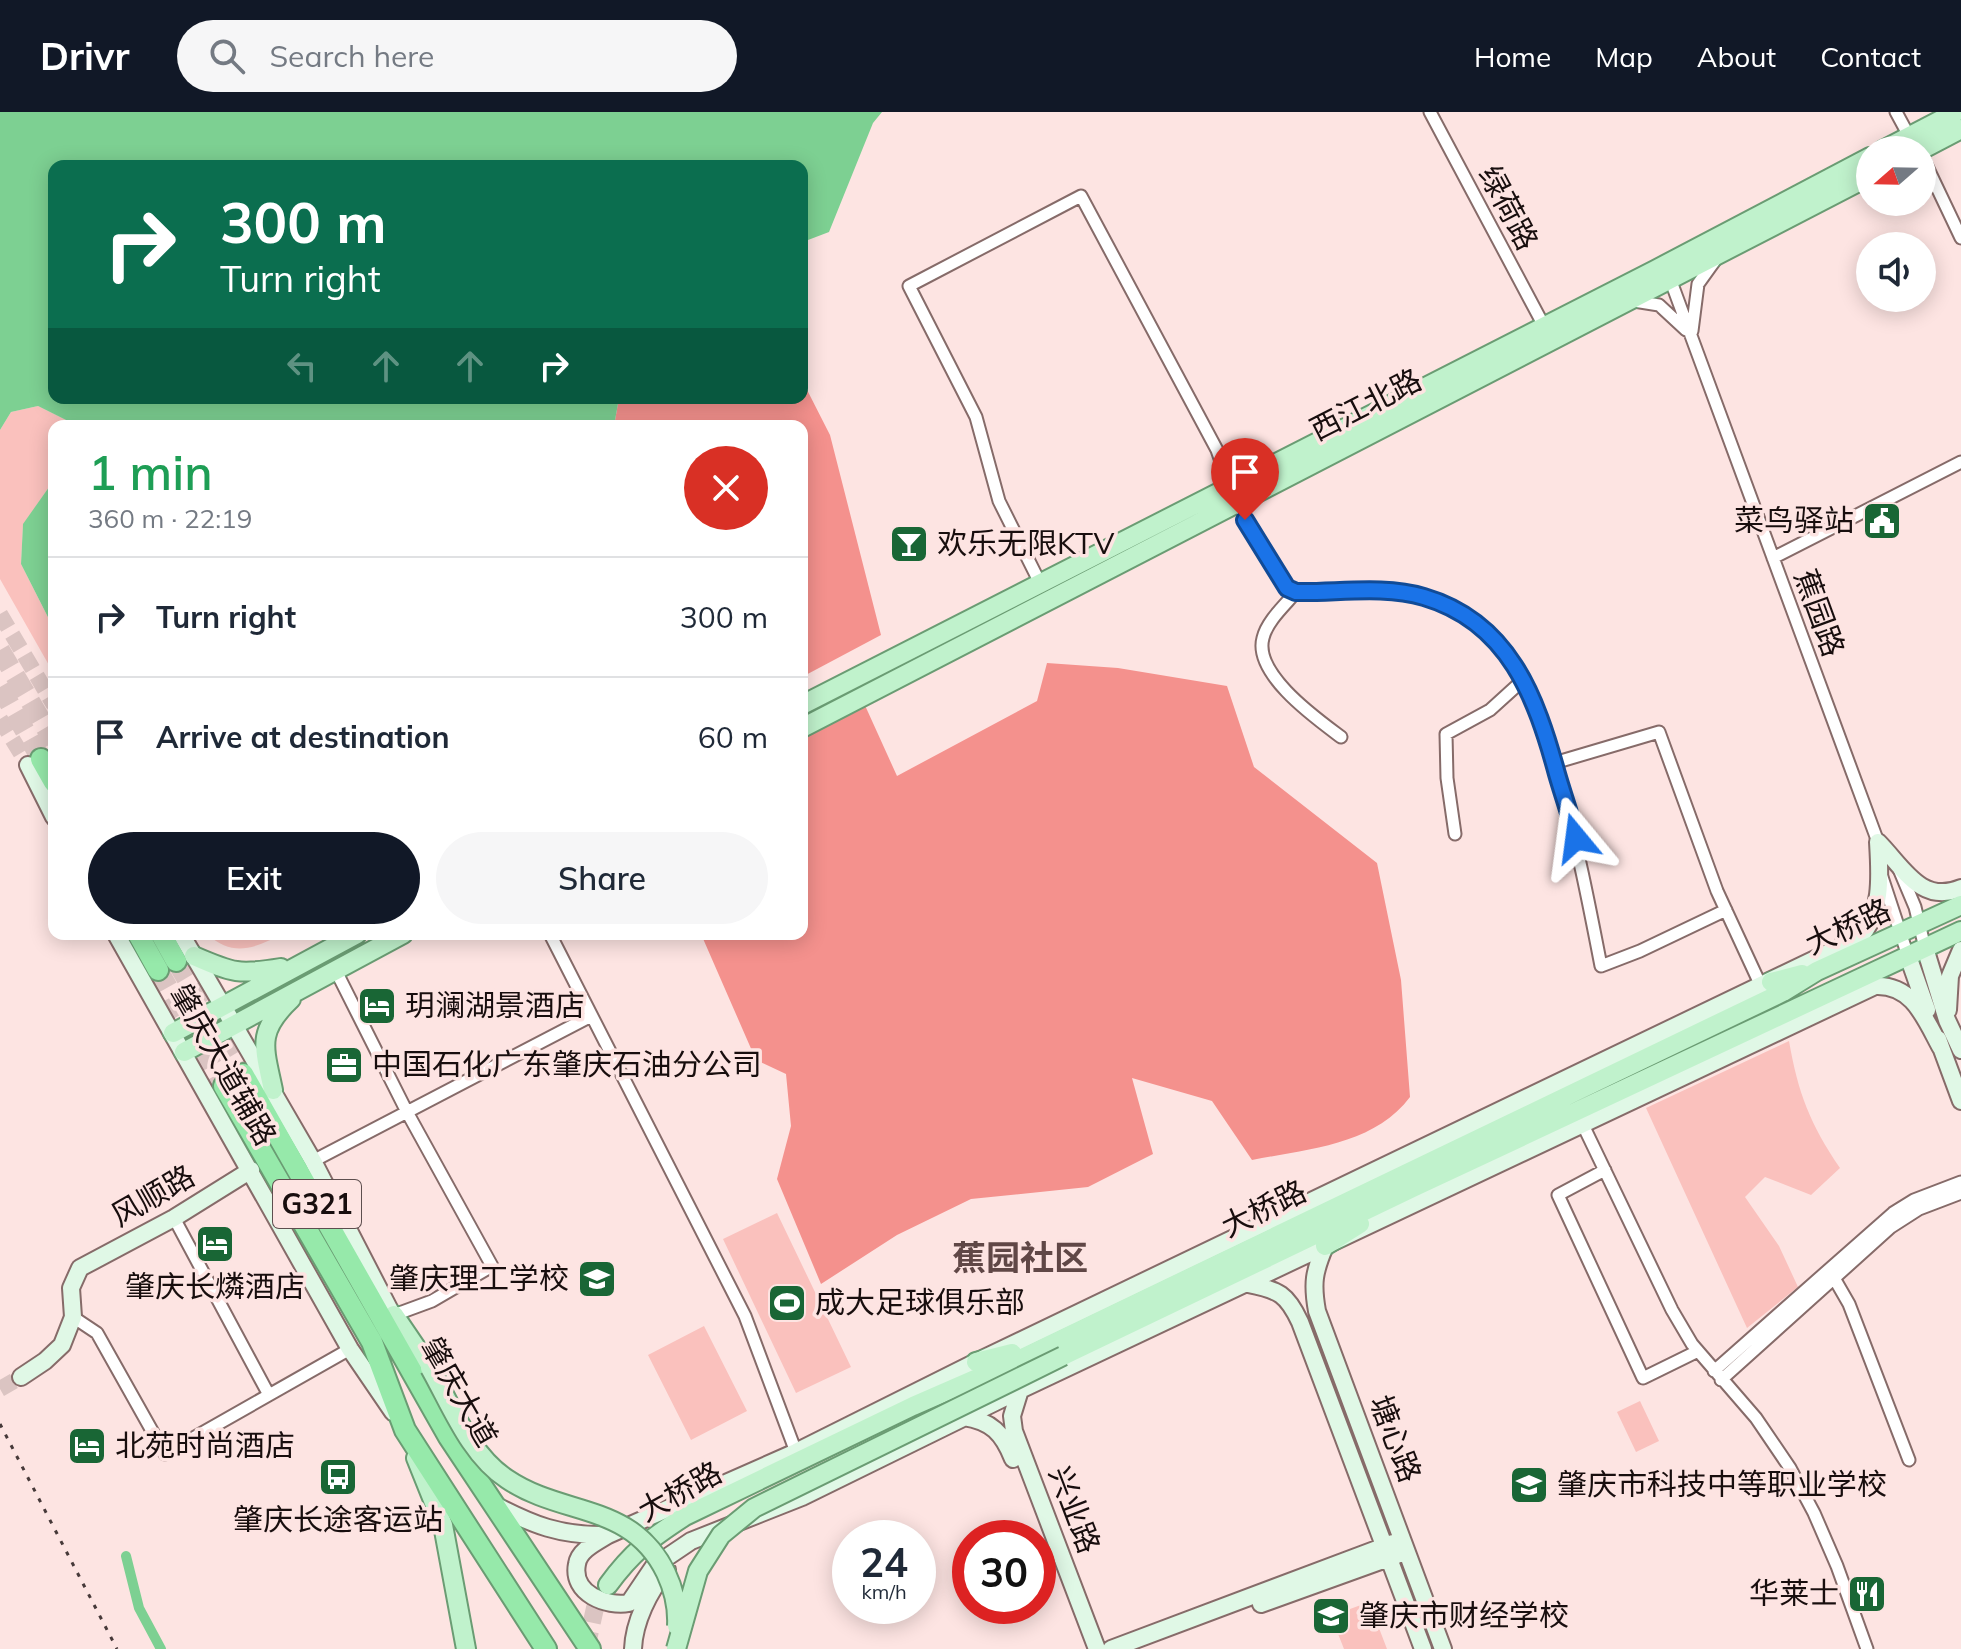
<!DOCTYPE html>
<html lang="en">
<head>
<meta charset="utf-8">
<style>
	:root { --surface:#fff; --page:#f6f6f7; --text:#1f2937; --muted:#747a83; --line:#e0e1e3; --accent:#111827 }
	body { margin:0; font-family:Mulish,"Noto Sans SC",sans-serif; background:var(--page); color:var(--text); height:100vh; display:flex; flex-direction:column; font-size:30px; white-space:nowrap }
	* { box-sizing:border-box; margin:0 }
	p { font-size:26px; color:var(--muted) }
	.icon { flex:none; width:44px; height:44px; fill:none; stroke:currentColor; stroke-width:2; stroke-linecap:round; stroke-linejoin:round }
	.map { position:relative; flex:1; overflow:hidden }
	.panel { position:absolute; left:48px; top:308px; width:760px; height:520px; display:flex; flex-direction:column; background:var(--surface); border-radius:16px; box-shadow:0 4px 20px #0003 }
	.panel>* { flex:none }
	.guide { position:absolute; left:48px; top:48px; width:760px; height:244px; border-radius:16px; box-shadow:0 4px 20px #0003; background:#0b6e4f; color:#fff; overflow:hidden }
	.needle { width:52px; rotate:250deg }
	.controls { position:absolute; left:1856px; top:24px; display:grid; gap:16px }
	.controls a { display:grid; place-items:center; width:80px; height:80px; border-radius:50%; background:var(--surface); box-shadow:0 4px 20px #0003; font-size:40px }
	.speed { position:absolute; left:832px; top:1408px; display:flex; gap:16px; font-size:40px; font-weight:700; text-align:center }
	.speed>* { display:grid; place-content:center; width:104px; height:104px; border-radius:50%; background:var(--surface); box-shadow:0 4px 20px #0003; line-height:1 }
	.speed small { font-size:20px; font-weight:400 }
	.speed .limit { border:12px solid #d22; background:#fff; color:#111 }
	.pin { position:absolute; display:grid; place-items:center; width:68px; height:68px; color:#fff; margin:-82px -34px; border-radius:50% 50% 50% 0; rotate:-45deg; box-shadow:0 0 8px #0007 }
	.pin .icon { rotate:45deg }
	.me { position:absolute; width:88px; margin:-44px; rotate:344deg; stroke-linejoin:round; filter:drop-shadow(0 0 6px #0008) }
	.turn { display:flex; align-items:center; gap:28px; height:168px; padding:0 40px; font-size:36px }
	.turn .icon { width:104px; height:104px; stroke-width:2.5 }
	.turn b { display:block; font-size:56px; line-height:68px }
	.lanes { display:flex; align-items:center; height:76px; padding:0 40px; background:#0003; justify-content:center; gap:40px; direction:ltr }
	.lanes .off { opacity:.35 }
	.round { display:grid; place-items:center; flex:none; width:84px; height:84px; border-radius:42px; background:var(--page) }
	.overview { display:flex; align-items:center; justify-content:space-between; height:136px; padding:0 40px }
	h1 { font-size:48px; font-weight:600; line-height:60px; color:#1e9e55 }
	.action { display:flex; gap:16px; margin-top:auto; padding:16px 40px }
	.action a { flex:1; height:92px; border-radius:48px; background:var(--accent); color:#fff; font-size:32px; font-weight:600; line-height:92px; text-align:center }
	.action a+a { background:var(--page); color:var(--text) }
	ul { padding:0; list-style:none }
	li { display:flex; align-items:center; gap:24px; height:120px; padding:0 40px; border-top:2px solid var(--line) }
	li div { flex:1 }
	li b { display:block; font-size:30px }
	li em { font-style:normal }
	header { display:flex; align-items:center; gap:48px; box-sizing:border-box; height:112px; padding:0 40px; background:var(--accent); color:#fff }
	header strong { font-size:38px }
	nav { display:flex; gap:44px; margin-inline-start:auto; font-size:28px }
	.search { width:560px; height:72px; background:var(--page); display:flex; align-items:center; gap:20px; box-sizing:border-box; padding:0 28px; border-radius:44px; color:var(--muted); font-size:30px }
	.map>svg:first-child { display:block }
</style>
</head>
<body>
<header>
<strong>Drivr</strong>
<div class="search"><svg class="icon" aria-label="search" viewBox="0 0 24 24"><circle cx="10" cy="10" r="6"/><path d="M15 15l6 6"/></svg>Search here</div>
<nav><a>Home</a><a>Map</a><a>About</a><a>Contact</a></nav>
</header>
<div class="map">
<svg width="1961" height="1537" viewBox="0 0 1961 1537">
	<rect width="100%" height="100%" fill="#fde4e2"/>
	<path fill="#fac1bd" d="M38,294l40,20h-24v54l-31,45 -2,39 33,65v45l-54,-95v-149l11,-18z
		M207,822h76c-29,14 -49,24 -76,0z
		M1789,929c9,52 21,83 51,127l-29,27 -46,-18 -20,20 34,49 19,41 -51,41 -101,-220z
		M777,1101l74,154 -55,26 -73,-154z
		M704,1214l43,85 -56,29 -43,-85z
		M1640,1289l19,40 -23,11 -19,-40z
		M1369,1490l18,47h-43l-13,-33z"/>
	<path fill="#f4918d" d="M802,268l28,55 51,200 -79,42v-251h-188l5,-28h183z
		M1047,551l71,5 109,18 27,81 123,96 24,117 9,117c-36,48 -102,52 -158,63l-40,-59 -80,-23 21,76 -65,33 -117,12 -74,36 -76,49 -44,-105 14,-53 -5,-52 -30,-14 -55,-126h101v-202l61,-31 34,75 140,-75z"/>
	<path fill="#7dd092" d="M0,0h882l-9,11 -44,109 -21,8 -6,-3v-71h-748v232h565l-5,28h-536l-40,-20 -27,6 -11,18z
		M54,368v149l-33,-65 2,-40z"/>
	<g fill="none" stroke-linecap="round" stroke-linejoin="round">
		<path stroke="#7dd092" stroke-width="10" d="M126,1444l13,52 22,41"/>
		<path stroke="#dbc4c2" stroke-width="16" stroke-dasharray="16 8" stroke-linecap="butt" d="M0,502l54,91
			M0,607l28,46
			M0,1277l21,-12"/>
		<path stroke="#dbc4c2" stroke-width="18" stroke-dasharray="18 9" stroke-linecap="butt" d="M586,1537l9,-41 11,-20"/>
		<path stroke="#dbc4c2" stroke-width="20" stroke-dasharray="20 10" stroke-linecap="butt" d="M0,538l54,92
			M0,575l41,72
			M176,849l67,113
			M158,858l66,116"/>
		<g stroke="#866b69" stroke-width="15">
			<path id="street" d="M1430,0l114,214
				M1896,0l13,24
				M1922,44l39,82
				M1669,164l209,566
				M1634,189l25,4 27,25
				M1692,219l6,-47 18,-25
				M1237,391l50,85 9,4c41,1 86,-6 127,5 89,24 114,107 137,185 17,61 29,122 41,184l39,-15 86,-41
				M1773,446l188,-96
				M1040,471l-41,-82 -23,-84 -67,-131 172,-90 136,254 13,37
				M1296,480c-11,13 -29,29 -33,46 -10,36 54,81 78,99
				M1554,651l105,-31 58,159 44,95
				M1455,722l-8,-56 -1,-44 44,-24 33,-30
				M1899,757l16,38 10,41
				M1882,765l26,79
				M550,822l195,382 51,136
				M335,857l72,143 85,154 -60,35 -38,14
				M1583,1013l89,185 20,34 64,74 34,50 24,45 23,53 30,83
				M313,1049l278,-145
				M1605,1058l-47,25 85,183 55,-27
				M174,1106l95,177
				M1834,1166l15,26 60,156
				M73,1205l24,16 68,121 185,-105
				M1714,1259l179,-158 21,-13 47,-18
				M1721,1268l170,-153 28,-18 42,-16"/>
		</g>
		<g stroke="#866b69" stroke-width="20">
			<path id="secondary" d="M28,653l26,52
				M1878,730c2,33 5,71 -19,96l-883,424 -180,90 -188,83c-11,7 -29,15 -31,29 -6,30 30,43 52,39l25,-37 37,-25 111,-44 218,-107 855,-404c38,-2 50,33 66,62
				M1878,730c25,25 43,63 83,46
				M116,822l234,415 43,63
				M181,822l132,227 84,163
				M1925,836l22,72 14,30
				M1908,844l19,54
				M1948,898l2,-34 11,-26
				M1938,927l23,62
				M1325,1134c-11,26 -13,37 -8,65l126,338
				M1248,1172c31,6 39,10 52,38l123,327
				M21,1265l24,-16 17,-16 11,-28 -2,-29 9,-20 94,-50 77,-48
				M1020,1278l-8,26 2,15 83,218
				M964,1305c27,4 39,16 49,42
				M493,1392c40,21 67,32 114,31
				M1261,1492l136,-49
				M633,1537c1,-27 16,-58 34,-79
				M1111,1537l282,-106"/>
		</g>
		<g stroke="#6a9c73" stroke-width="22">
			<path id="primary" d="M1883,38l73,-38
				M1921,38l40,-21
				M802,593l853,-435 215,-113
				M802,616l1068,-552
				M194,844c39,17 45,19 87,12
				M1771,870l31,-8
				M173,921l184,-99
				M184,940l219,-118
				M273,978c-9,-43 -17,-58 18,-91
				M1325,1134l35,-22
				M394,1203l36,53
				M1063,1244l352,-169 546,-256
				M976,1250l36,-9
				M416,1346l27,67 23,124
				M608,1473c24,-33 43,-47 77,-69l228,-110 101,-44 769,-370 34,-21 144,-66"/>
		</g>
		<g stroke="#6a9c73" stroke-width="24">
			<path id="highway" d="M41,647l13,23
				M138,822l20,36
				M161,822l15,27
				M243,962l206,363 141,212
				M224,974l148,256 33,88 141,219"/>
		</g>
		<use href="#street" stroke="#fff" stroke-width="11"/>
		<use href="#secondary" stroke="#e0f8e6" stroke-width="16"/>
		<use href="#primary" stroke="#c0f2cc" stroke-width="18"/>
		<use href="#highway" stroke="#96e9aa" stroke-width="20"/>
		<path stroke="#463939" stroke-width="3" stroke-dasharray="4 8" stroke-linecap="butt" d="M0,1312l117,225"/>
		<g stroke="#6a9c73" stroke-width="22" stroke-linecap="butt">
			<path id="primary-bridge" d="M430,1256c21,37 40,87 77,111 56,38 125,23 159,94 8,17 12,34 11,53
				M676,1537l22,-78 23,-36 33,-27 309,-152"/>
		</g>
		<use href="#primary-bridge" stroke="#c0f2cc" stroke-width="18"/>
	</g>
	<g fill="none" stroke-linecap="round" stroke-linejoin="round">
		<g stroke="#114b97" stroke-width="20">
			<path id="route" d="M1245,408l42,68 9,4c41,1 88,-7 128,5 85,25 112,100 133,177 6,21 14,43 19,64"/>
		</g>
		<use href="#route" stroke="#1a73e8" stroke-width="14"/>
	</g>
	<defs>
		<g id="civic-square" transform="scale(2)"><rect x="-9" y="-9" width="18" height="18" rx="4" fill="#196635" stroke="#fde4e2"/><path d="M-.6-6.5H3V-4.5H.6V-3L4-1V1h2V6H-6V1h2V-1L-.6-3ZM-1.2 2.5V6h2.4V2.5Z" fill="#fff"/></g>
		<g id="bar-square" transform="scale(2)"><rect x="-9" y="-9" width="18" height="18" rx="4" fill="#196635" stroke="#fde4e2"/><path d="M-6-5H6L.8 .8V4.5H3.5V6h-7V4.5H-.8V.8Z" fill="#fff"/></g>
		<g id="hotel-square" transform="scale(2)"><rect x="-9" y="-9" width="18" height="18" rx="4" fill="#196635" stroke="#fde4e2"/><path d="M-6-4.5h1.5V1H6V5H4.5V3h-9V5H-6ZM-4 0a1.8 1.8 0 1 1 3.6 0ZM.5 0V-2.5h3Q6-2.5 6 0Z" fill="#fff"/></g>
		<g id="office-square" transform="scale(2)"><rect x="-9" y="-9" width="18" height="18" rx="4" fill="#196635" stroke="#fde4e2"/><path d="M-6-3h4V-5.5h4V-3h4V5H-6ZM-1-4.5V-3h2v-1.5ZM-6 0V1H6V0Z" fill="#fff"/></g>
		<g id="school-square" transform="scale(2)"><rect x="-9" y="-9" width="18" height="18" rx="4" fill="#196635" stroke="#fde4e2"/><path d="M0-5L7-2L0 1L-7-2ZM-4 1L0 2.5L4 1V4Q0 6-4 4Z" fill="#fff"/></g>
		<g id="stadium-square" transform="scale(2)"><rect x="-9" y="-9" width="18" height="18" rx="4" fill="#196635" stroke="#fde4e2"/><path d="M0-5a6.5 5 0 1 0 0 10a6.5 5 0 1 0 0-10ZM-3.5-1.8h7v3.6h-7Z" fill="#fff"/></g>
		<g id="bus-square" transform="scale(2)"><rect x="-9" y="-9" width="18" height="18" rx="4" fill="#196635" stroke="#fde4e2"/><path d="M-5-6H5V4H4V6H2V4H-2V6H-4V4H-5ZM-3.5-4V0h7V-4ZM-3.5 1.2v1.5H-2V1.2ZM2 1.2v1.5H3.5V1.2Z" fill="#fff"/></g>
		<g id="restaurant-square" transform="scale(2)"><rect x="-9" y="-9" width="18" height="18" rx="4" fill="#196635" stroke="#fde4e2"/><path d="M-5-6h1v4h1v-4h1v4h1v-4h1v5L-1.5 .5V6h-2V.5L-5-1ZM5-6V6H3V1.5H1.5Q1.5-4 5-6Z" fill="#fff"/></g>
	</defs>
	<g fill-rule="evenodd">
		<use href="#civic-square" x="1882" y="409"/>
		<use href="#bar-square" x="909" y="432"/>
		<use href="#hotel-square" x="377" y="894"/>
		<use href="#office-square" x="344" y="953"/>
		<use href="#hotel-square" x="215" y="1132"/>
		<use href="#school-square" x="597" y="1167"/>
		<use href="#stadium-square" x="787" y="1191"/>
		<use href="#hotel-square" x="87" y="1334"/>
		<use href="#bus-square" x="338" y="1365"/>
		<use href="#school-square" x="1529" y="1373"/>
		<use href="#restaurant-square" x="1867" y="1482"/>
		<use href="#school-square" x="1331" y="1504"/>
	</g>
	<g text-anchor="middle" stroke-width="7" stroke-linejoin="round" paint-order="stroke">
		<rect fill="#fde4e2" stroke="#5d4e4e" stroke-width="2" x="273" y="1068" width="88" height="48" rx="6"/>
		<g font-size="28" font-weight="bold" fill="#180e0e">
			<text x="317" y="1102">G321</text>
		</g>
		<g font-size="30" fill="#180e0e" stroke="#fde4e2">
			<text transform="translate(1508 96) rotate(62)" y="10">绿荷路</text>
			<text transform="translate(1366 293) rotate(-27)" y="10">西江北路</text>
			<text transform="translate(1819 501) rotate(70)" y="10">蕉园路</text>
			<text transform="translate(1848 815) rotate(-25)" y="10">大桥路</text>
			<text transform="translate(223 953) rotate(60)" y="10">肇庆大道辅路</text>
			<text transform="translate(153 1084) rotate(-30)" y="10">风顺路</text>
			<text transform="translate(1264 1097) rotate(-26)" y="10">大桥路</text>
			<text transform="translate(459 1280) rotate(60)" y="10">肇庆大道</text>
			<text transform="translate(1395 1327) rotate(69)" y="10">塘心路</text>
			<text transform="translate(680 1380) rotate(-29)" y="10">大桥路</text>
			<text transform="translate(1074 1398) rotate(69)" y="10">兴业路</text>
		</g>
		<g font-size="30" fill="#180e0e" stroke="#fde4e2" text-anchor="start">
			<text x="1854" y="419" text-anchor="end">菜鸟驿站</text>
			<text x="937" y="442">欢乐无限KTV</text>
			<text x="405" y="904">玥澜湖景酒店</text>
			<text x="372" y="963">中国石化广东肇庆石油分公司</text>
			<text x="569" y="1177" text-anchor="end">肇庆理工学校</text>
			<text x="215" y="1185" text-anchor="middle">肇庆长燐酒店</text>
			<text x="815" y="1201">成大足球俱乐部</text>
			<text x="115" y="1344">北苑时尚酒店</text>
			<text x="1557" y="1383">肇庆市科技中等职业学校</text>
			<text x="338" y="1418" text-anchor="middle">肇庆长途客运站</text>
			<text x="1839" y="1492" text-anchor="end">华莱士</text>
			<text x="1359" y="1514">肇庆市财经学校</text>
		</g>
		<g font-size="34" font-weight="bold" fill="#604746" stroke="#fde4e2">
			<text x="1020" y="1158">蕉园社区</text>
		</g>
	</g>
</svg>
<div class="controls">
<a><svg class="needle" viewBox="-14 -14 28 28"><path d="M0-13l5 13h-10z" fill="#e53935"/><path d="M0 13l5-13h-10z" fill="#747a83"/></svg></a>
<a><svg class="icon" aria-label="sound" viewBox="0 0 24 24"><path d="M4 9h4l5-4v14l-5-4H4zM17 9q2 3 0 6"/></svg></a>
</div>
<div class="speed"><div>24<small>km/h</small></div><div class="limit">30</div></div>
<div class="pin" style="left:1245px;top:408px;background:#d93025"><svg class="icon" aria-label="arrive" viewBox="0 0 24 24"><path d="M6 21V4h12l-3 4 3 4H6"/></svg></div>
<svg class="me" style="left:1576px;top:726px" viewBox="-20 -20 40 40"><path d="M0-17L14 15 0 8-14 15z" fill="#1a73e8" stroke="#fff" stroke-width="4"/></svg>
<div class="guide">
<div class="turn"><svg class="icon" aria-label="right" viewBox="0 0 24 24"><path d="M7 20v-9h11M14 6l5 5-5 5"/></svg><div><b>300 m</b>Turn right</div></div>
<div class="lanes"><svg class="icon off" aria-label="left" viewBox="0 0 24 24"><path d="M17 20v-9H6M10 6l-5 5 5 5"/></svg><svg class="icon off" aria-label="ahead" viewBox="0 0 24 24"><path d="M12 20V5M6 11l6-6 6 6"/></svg><svg class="icon off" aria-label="ahead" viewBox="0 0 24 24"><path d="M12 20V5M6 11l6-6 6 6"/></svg><svg class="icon" aria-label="right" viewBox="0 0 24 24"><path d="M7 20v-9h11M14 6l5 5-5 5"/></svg></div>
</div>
<section class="panel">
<div class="overview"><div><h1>1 min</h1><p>360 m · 22:19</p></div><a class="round" style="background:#d93025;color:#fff"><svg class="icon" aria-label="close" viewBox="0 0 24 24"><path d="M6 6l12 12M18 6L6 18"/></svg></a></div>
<ul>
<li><svg class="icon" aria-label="right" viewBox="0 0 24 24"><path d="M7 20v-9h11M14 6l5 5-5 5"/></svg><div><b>Turn right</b></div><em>300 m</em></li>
<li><svg class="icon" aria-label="arrive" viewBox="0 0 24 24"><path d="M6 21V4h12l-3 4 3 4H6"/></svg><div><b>Arrive at destination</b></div><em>60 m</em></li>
</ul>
<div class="action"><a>Exit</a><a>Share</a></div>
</section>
</div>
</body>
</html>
